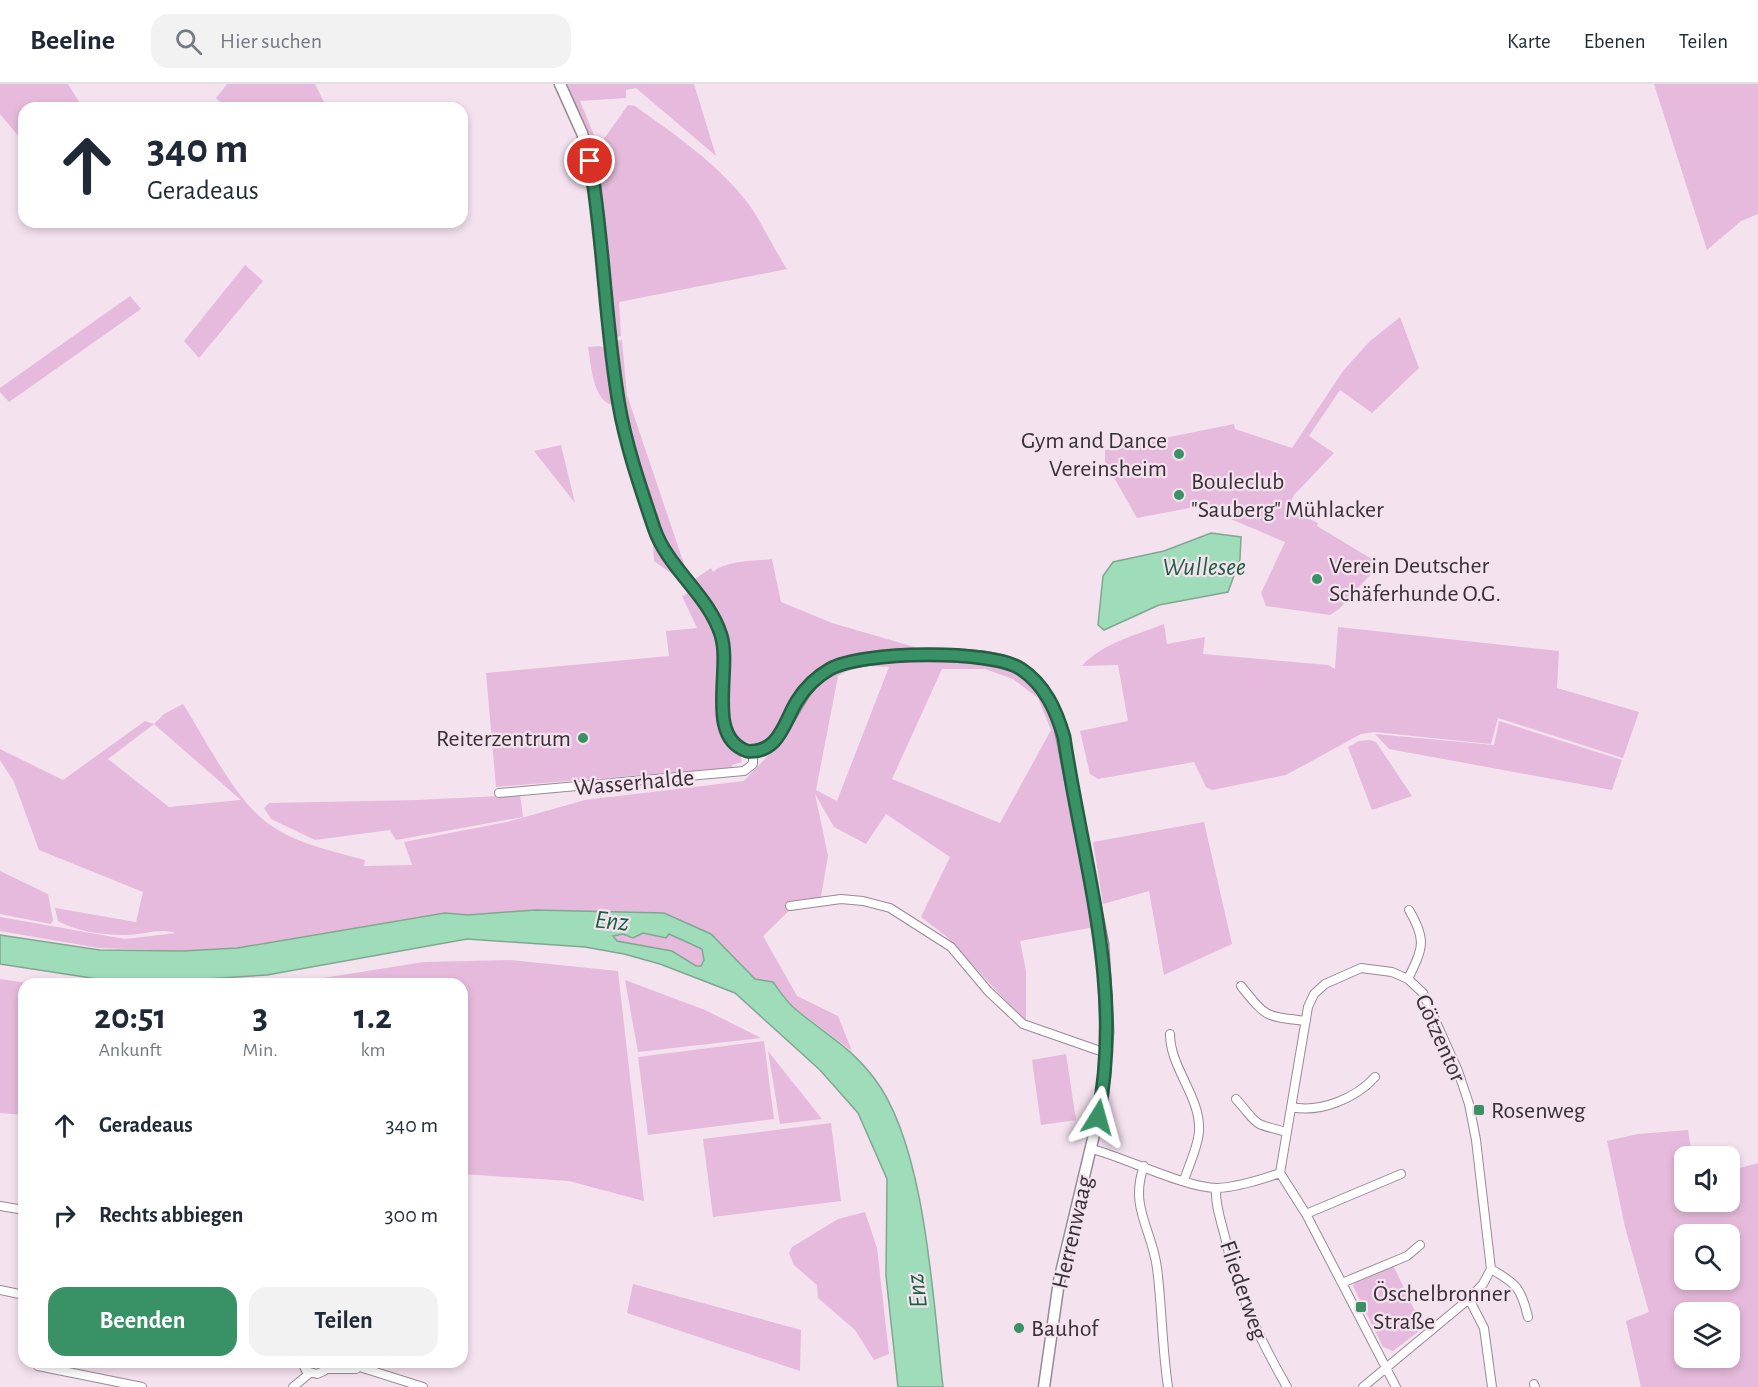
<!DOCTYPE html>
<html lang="de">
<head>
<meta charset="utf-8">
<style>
	:root { --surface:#fff; --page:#f2f2f3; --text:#1f2937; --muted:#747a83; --line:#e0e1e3; --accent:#399166 }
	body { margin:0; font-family:"Alegreya Sans",sans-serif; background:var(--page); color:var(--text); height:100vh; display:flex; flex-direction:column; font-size:22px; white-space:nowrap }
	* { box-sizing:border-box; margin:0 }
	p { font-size:20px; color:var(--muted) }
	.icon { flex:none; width:33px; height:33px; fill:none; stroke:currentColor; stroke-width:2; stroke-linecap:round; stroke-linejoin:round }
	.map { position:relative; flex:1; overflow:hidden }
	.side { position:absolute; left:18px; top:894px; width:450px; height:390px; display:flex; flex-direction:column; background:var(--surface); border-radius:18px; box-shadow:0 3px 9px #0003 }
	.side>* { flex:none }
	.guide { position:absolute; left:18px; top:18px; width:450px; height:126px; border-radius:18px; box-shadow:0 3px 9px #0003; background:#fff; color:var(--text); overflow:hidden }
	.fabs { position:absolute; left:1674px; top:1062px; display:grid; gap:12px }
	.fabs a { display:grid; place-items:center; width:66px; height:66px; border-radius:12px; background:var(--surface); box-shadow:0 3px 9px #0003; font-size:30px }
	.pin { position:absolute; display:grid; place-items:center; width:51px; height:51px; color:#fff; margin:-26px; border:3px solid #fff; border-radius:50%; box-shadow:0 2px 6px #0007 }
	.me { position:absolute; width:66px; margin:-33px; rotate:8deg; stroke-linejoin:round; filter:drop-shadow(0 0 4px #0008) }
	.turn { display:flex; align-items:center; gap:21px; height:126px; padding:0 30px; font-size:27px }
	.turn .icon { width:78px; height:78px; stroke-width:2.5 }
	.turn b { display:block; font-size:42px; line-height:51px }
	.eta { display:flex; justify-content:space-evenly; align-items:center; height:102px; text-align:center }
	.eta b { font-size:36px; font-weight:600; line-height:42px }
	.primary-button { display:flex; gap:12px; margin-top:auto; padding:12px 30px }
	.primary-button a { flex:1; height:69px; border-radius:18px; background:var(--accent); color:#fff; font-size:24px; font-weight:600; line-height:69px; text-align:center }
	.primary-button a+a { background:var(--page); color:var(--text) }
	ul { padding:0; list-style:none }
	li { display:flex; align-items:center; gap:18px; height:90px; padding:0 30px }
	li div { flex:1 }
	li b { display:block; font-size:22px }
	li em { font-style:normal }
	header { display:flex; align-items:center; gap:36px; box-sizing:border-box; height:84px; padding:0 30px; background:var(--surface); border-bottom:2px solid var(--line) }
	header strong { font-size:28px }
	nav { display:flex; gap:33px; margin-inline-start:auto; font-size:21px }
	.search { width:420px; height:54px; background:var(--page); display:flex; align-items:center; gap:15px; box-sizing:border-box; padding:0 21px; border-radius:18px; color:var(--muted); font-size:22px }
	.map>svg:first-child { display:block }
</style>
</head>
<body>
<header>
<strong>Beeline</strong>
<div class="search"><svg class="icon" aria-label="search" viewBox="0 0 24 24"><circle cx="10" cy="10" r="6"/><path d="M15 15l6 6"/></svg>Hier suchen</div>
<nav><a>Karte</a><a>Ebenen</a><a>Teilen</a></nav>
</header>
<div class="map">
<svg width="1758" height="1303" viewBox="0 0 1758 1303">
	<rect width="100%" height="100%" fill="#f4e2ef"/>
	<path fill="#e6badc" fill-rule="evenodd" d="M0,0h68l15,24h-59v35l-24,-29z
		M227,0h88l12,24h-100l-11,-10z
		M564,0h130l22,72 -80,-68 -10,2v8l-46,3 16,39h-8z
		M1654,0h104v130l-17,7 -34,29z
		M628,21l7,1c40,29 81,56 112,96 15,20 26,46 40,67l-168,33 2,34 -7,2 -21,-184z
		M245,181l18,16 -64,77 -15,-17z
		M130,212l11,13 -132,93 -9,-10v-4z
		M1400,233l19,51 -47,45 -32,-23 -31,46 25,17 -40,42 -7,14 31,14 -1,3 63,38 -41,45 -9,6 -64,-9 -5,-13 24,-51 -85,-36 -63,12 -32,-56v-12l129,-26 1,5 57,19 51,-77 26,-29z
		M622,256l5,55 57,169 8,17 19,-13 2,4c13,-12 43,-11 59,-13l9,43 51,21 103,30 -65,2 -30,6 -37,26 -31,50 -14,8 -19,-5 -11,-21v-68l-69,-122 -34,-114 -11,-74z
		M601,262l5,4 10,55c-23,1 -25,-41 -28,-58z
		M561,361l14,58 -41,-52z
		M652,446l28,50 -26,-19z
		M686,504c15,10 30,36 33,55 4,24 -14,106 21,111l2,8 -10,3 1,6 -56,5v-4l-181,15 -10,-114 183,-17 -3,-25 31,-3 -15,-32 5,-2z
		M1164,540l3,20 38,-7 -2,17 125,11 7,4 3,-42 221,24 -2,37 82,24 -16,46 -125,-40 -7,26 -117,-12 -13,2 -75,41 -74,15 -6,-3 -12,-25 -96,17 -8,-5 -10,-43 48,-10 -10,-56 -36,1c20,-23 55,-31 82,-42z
		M981,576c42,12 49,18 72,56l42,211 -75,14 6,30v52l-79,-86 -26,-20 29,-60 -64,-43 -20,30 -32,-17 -19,-33 13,62 -8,46 -26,4 -31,30 34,60 41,20 14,35 -61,-46 -18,-23 -18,-3 -44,-45 -266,-21 -208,35 -54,3 -84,-3 -99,-17v-14l125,22 51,-6c-14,-4 -24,-1 -38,1 -24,3 -59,-1 -80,-13l-3,-13 81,14 7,-30 -104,-42 -25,-68 -14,-22v-11l63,31 82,-59 9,3 10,-10 19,-10c21,33 47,85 75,111 28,27 71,35 107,45l-1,6 48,-1 -8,-23 103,-20 78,-22 159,-19 34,-36 23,-43 27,-28 51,-13zM868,582l21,1 -52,134 -21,-11 22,-114 9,-5zM942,585h43l28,10 25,19 13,32 -51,93 -108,-44zM154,640l87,76h-1l-71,7 -61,-48z
		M1499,637l123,39 -10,30 -223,-41 -14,-15 119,11z
		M1370,656l6,2 36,54 -40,14 -24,-63 11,-6z
		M520,711l3,22 -127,23 -6,-10 -75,10 -44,-21 -7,-11 5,-5 149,-3z
		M1204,738l28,122 -68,31 -15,-84 -46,13 -10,-62z
		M0,787l48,23 5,26 -2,4 -51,-10z
		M643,849l22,5 4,-4 33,15 2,11 -3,6h-5l-24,-15 -55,-10 -4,-5 10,-2 10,4z
		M510,876l108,11 26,230 -75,-20 -107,-7v-190h-177l139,-22z
		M0,895l34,5h-10v131l-24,-2z
		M625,896l80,30 56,28 -123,14z
		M764,957l10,78 -126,16 -10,-78z
		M768,967l54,68 -42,5z
		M1066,970l10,66 -35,5 -9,-65z
		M831,1039l10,78 -128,16 -10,-78z
		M1688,1046l4,26h-8v46h46v-31l28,-8v224h-117l-15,-66 23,-9 -24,-85 -18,-86 31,-7zM1684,1150h46v46h-46zM1684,1228h46v46h-46z
		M865,1128l12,36 12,106 -15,6 -19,-30 -37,-32 -1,-13 -23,-20 -5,-12 3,-6 46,-28z
		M1393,1181l30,63 -30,23 -10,-4 -30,-61 2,-4z
		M633,1200l168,46 -1,41 -173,-58z"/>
	<path fill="#9fdcb9" stroke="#80a891" stroke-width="1.5" fill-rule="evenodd" d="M1211,449l30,4 -1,22 -12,33 -69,13 -55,25 -6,-5 5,-49 10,-14 51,-11z
		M535,826l129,3 47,21 44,45 18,3c6,8 12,18 20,25 30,26 56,38 81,71 52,67 59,224 69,309h-45l-12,-111 1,-97 -29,-66 -38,-43 -85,-77 -75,-29 -36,-10 -39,-7 -118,-8 -200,36 -137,9 -130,-20v-29l100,15 83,1 54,-3 208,-35 23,2zM643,849l23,5 3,-4 33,15 2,11 -3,6h-5l-24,-15 -55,-10 -4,-5 10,-2 10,4z"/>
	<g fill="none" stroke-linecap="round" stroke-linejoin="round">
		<g stroke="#998995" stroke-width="10">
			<path id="minor" d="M499,709l245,-22 9,-7v-12
				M790,822l51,-7 22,2 27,7 61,39 37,44 35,33 83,29
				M1408,895c15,-31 19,-39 1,-69
				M1241,902c26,32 23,30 65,35
				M1170,950c0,34 31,63 29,97 -1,16 -10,34 -15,49
				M1236,1015c24,27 14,24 51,33
				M1291,1023c29,6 64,-8 84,-30
				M1092,1065c34,9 94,39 125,39 21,-1 43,-8 63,-15
				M1144,1082c-15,41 8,63 13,102 5,39 5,79 11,119
				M1280,1089l28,-166 6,-13 11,-10 36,-16 31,4 16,7 15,14 35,78 11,33 7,36 15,129 -8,15 -14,15 -106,88
				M1280,1089l26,41 90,173
				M1216,1104c-1,15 4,30 8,45 13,57 34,104 63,154
				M0,1122l24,4
				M1306,1130l95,-40
				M1491,1185c26,15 30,19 37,48
				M1342,1199l65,-27 13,-11
				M0,1206l24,5
				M1469,1215l15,29 8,59
				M302,1278l4,9 11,3 7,-3 5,-9
				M344,1278l79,25
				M38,1282l104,21
				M326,1285h30
				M1534,1300l1,3
				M293,1303l17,-14"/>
		</g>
		<g stroke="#998995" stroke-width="13">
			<path id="major" d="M560,0l22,49 8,28c14,81 15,164 29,244 7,41 22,84 35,123 14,41 54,66 67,107 11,35 -16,101 26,116 39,3 44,-56 76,-77 31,-22 154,-26 188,-10 23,10 38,32 47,54l45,226 5,87 -6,70 -43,180 -15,106"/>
		</g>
		<use href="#minor" stroke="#fff" stroke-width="8"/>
		<use href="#major" stroke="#fff" stroke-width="10"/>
	</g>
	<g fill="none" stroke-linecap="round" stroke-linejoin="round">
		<g stroke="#255e42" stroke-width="15">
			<path id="route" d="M590,77c14,81 15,164 29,244 7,41 22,84 35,123 14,41 54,66 67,107 11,35 -16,102 26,116 32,3 37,-29 50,-50 8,-13 19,-24 33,-32 31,-18 161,-20 191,0 24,16 35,41 43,68 19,128 60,249 34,380"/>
		</g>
		<use href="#route" stroke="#399166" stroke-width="10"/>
	</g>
	<g fill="#399166" stroke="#f4e2ef" stroke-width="2">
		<circle cx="1179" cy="370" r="6"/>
		<circle cx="1179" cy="411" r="6"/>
		<circle cx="1317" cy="495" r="6"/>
		<circle cx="583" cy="654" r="6"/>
		<rect x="1473" y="1020" width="12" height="12" rx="3"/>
		<rect x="1355" y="1217" width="12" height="12" rx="3"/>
		<circle cx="1019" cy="1244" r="6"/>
	</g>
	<g text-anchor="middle" stroke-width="4.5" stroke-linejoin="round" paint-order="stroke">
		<g font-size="24" fill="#373035" stroke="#f4e2ef" text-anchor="start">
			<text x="1167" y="364" text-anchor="end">Gym and Dance<tspan x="1167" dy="28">Vereinsheim</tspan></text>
			<text x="1191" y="405">Bouleclub<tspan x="1191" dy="28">"Sauberg" Mühlacker</tspan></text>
			<text x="1329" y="489">Verein Deutscher<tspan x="1329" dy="28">Schäferhunde O.G.</tspan></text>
			<text x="571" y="662" text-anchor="end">Reiterzentrum</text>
			<text x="1491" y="1034">Rosenweg</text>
			<text x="1373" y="1217">Öschelbronner<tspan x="1373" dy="28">Straße</tspan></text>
			<text x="1031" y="1252">Bauhof</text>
		</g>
		<g font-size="24" fill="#373035" stroke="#f4e2ef">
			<text transform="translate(634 698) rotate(-5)" y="8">Wasserhalde</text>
			<text transform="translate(1441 954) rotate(66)" y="8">Götzentor</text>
			<text transform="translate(1072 1148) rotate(-77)" y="8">Herrenwaag</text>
			<text transform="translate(1244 1206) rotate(71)" y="8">Fliederweg</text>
		</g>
		<g font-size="26" font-style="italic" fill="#19603f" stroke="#f4e2ef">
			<text x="1204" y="491">Wullesee</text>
			<text transform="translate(612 836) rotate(6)" y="9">Enz</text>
			<text transform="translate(916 1207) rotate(-97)" y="9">Enz</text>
		</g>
	</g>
</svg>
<div class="fabs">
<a><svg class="icon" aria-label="sound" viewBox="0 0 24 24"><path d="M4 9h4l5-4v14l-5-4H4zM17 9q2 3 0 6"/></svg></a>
<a><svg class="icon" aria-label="search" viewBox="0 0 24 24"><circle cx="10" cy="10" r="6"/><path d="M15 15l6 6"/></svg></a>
<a><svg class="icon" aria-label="layers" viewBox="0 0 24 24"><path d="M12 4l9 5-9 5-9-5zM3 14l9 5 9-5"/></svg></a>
</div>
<div class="pin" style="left:590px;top:77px;background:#d93025"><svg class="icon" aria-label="arrive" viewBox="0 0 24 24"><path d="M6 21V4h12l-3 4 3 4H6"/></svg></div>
<svg class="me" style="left:1098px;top:1033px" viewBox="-20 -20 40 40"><path d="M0-17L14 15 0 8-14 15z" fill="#399166" stroke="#fff" stroke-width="4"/></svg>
<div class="guide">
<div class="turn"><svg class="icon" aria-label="ahead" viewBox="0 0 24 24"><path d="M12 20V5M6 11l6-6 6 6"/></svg><div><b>340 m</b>Geradeaus</div></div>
</div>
<section class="side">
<div class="eta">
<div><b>20:51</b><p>Ankunft</p></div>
<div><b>3</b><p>Min.</p></div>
<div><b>1.2</b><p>km</p></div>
</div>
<ul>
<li><svg class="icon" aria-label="ahead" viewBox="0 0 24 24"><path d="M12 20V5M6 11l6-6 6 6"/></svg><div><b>Geradeaus</b></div><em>340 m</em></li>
<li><svg class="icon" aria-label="right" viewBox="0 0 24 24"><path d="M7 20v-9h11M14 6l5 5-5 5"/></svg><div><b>Rechts abbiegen</b></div><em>300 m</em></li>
</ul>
<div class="primary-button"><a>Beenden</a><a>Teilen</a></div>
</section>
</div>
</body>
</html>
